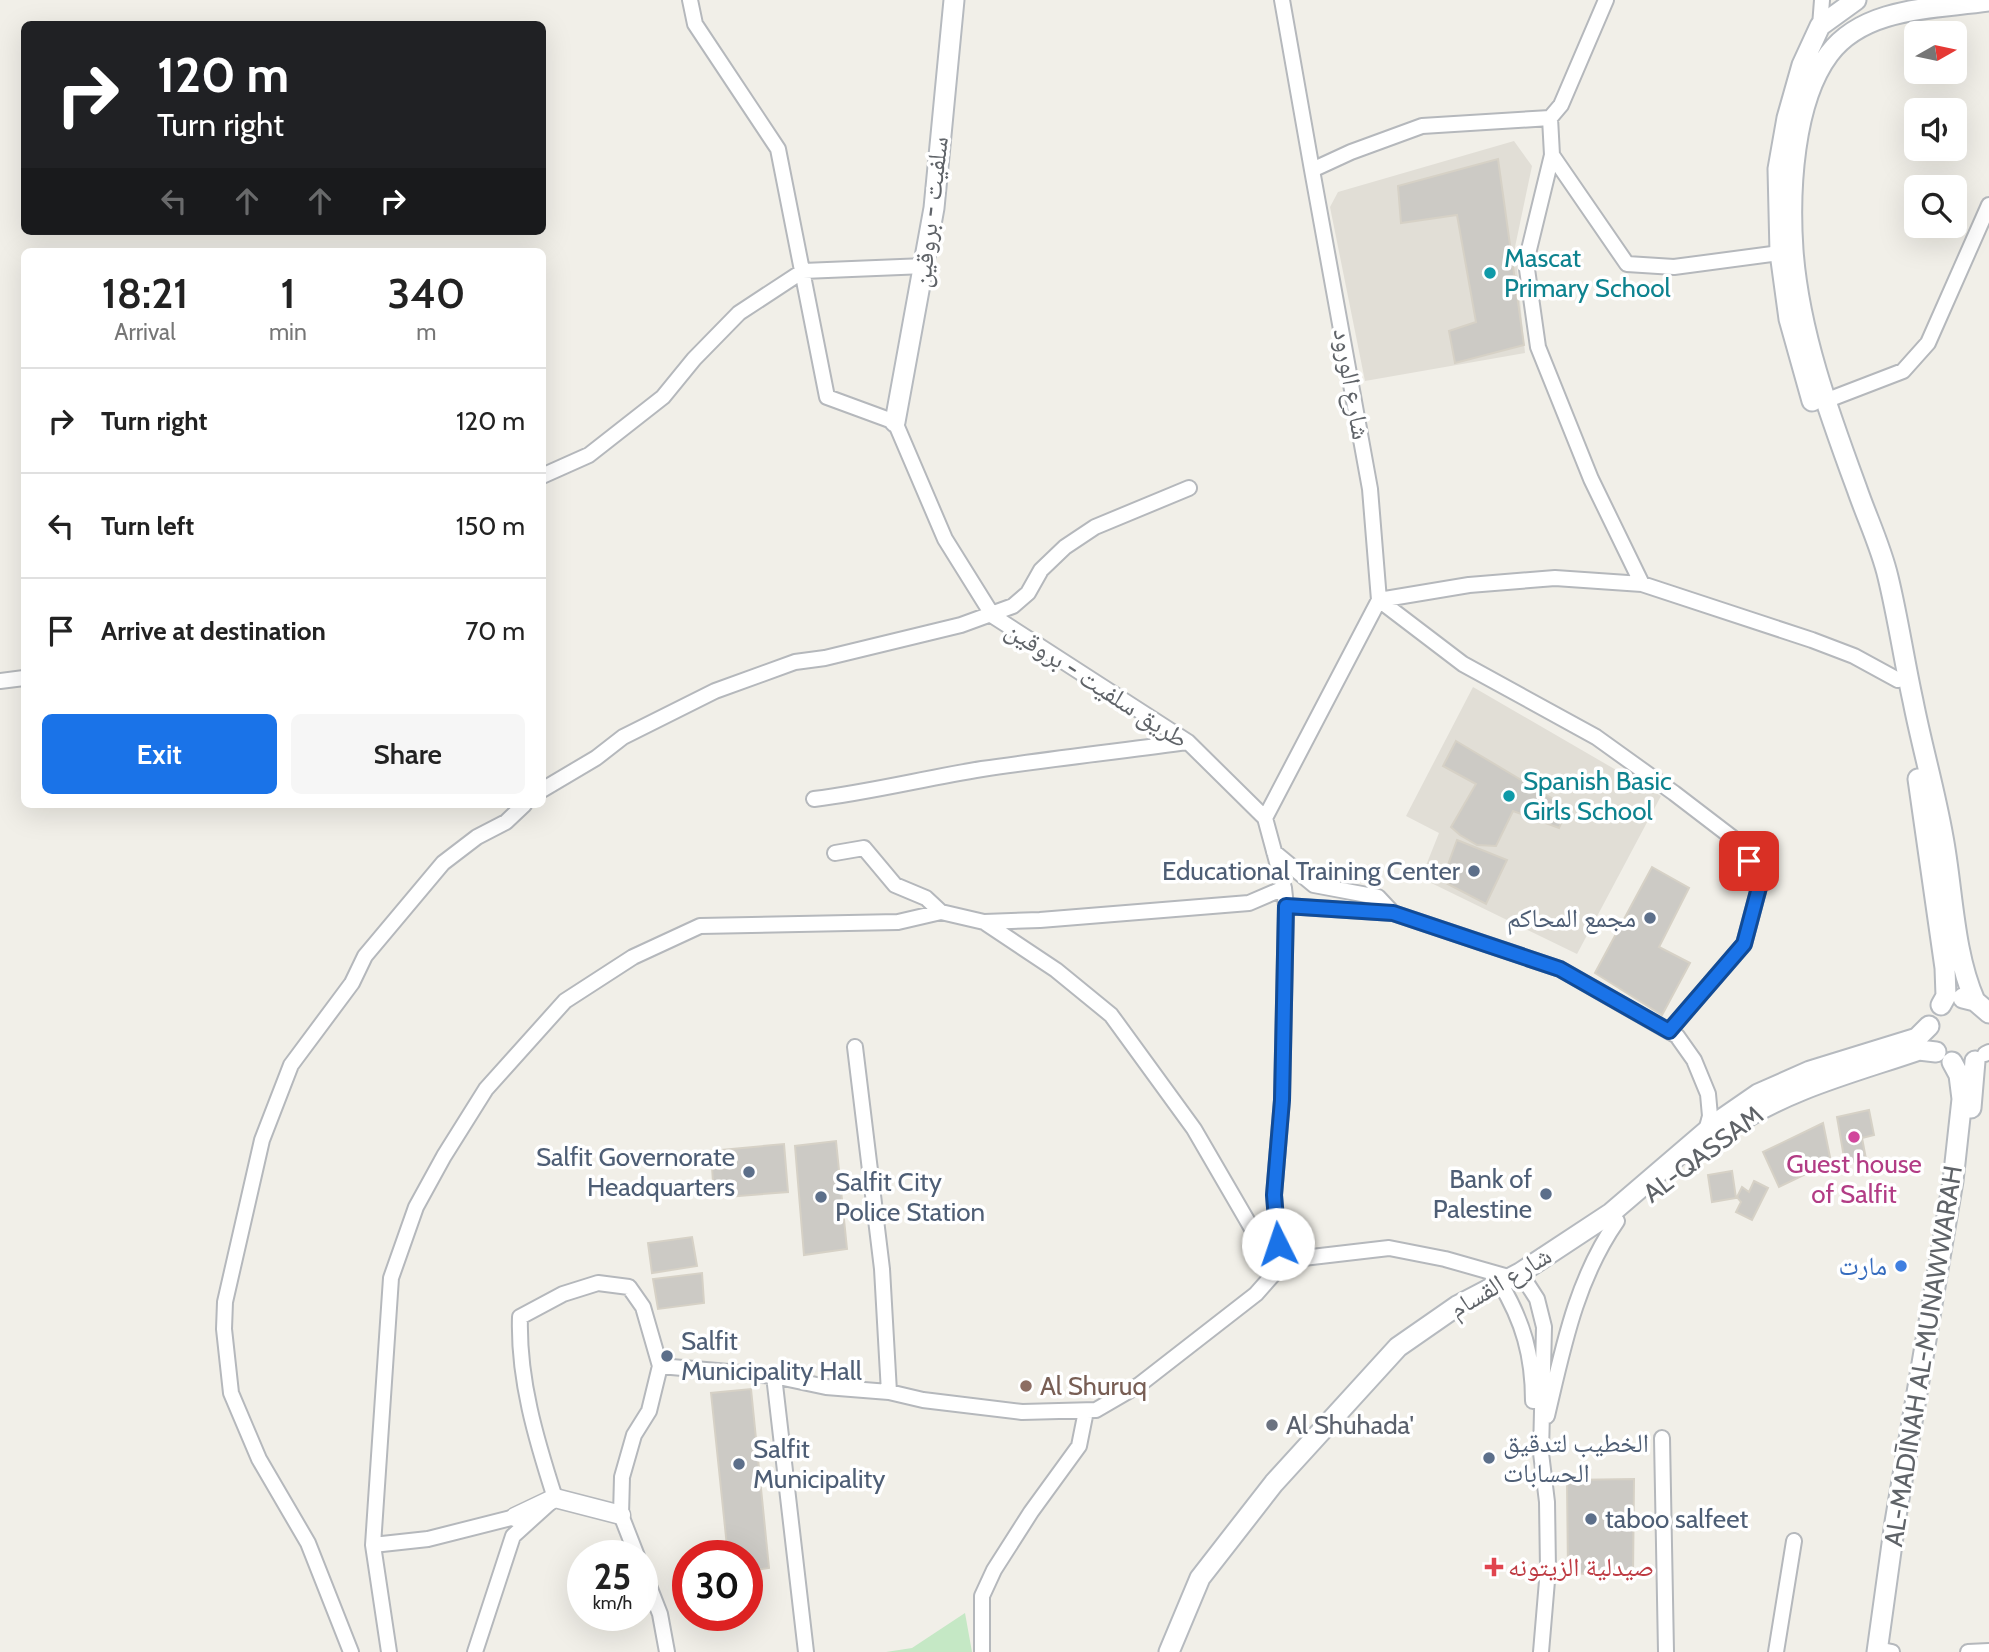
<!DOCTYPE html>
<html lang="en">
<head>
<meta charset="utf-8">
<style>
	:root { --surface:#fff; --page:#f6f6f6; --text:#222; --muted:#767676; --line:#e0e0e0; --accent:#1a73e8 }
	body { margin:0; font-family:Cabin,"Noto Naskh Arabic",sans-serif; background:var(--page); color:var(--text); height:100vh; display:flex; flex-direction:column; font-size:26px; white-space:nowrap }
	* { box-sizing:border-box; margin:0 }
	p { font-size:23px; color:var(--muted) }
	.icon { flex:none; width:38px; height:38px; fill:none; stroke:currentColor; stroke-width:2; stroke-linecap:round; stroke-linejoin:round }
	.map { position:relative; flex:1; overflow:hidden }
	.side { position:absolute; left:21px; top:248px; width:525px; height:560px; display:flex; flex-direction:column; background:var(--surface); border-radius:10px; box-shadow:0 7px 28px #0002 }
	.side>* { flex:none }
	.top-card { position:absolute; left:21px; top:21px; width:525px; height:214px; border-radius:10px; box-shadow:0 7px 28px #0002; background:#202124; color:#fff; overflow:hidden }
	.needle { width:46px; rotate:81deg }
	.controls { position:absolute; left:1904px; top:21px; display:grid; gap:14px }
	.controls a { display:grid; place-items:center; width:63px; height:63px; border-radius:10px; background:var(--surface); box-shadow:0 7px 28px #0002; font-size:35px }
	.speed { position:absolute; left:567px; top:1540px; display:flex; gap:14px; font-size:35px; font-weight:700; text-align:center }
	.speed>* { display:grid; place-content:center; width:91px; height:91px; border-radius:50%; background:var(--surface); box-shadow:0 7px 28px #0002; line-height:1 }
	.speed small { font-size:18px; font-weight:400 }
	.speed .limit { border:10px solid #d22; background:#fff; color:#111 }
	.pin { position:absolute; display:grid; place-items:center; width:60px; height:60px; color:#fff; margin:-30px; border-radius:14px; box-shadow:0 4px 10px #0006 }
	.me { position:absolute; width:77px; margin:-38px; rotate:356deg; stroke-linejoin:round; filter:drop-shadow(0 0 5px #0008) }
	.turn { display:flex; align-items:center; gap:24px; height:147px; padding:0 21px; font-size:32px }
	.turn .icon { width:91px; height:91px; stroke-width:2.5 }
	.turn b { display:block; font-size:49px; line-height:60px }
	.lanes { display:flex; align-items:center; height:66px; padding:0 21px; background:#0003; justify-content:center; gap:35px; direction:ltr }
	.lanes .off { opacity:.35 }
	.eta { display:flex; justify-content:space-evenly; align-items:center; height:119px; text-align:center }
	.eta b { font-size:42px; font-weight:600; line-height:49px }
	.action { display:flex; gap:14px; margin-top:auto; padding:14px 21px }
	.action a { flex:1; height:80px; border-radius:10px; background:var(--accent); color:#fff; font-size:28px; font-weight:600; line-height:80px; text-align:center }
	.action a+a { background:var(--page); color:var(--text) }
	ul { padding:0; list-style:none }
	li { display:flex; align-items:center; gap:21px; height:105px; padding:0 21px; border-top:2px solid var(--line) }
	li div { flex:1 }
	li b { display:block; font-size:26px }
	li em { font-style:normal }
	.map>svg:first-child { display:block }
</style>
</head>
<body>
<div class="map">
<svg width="1989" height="1652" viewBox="0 0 1989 1652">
	<rect width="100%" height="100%" fill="#f1efe8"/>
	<path fill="#e1ded6" d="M1514,141l18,25 -17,81 10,106 -160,28 -35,-174 8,-15z
		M1473,687l188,109 -84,158 -156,-76 18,-45 -33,-17z"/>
	<path fill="#c5e8c5" d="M965,1613l7,39h-86l26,-4z"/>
	<path fill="#cccac5" stroke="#d6d1c6" stroke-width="2" d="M1498,159l26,186 -69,18 -6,-32 27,-9 -19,-107 -56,8 -3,-37z
		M1456,741l112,67 -9,20 -46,-17 -17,35 -19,-1 -17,-10 -9,-8 25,-43 -33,-18z
		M1457,840l50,20 -21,44 -44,-23z
		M1652,867l37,21 -30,59 31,16 -28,52 -67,-42z
		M1869,1110l5,25 -12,3 4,21 -21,4 -8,-46z
		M1823,1123l8,39 -52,25 -16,-35z
		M836,1141l11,108 -43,6 -9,-109z
		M784,1144l4,48 -74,6 -3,-47z
		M1732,1171l4,27 -24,4 -4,-27z
		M1754,1181l14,7 -16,32 -16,-8 5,-10 -4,-5 5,-10 7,5z
		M692,1237l5,29 -45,7 -4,-30z
		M702,1273l2,30 -46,6 -5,-30z
		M751,1389l18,179 -22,3v-15h-19l-17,-163z
		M1634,1479l-1,97 -65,-3 -1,-93z"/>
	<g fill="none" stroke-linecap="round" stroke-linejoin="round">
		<g stroke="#b5b8bc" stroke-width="18">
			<path id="minor" d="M690,0l5,24 83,125 49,248 68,25 50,117 48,77 195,126 77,76
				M1282,0l30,170
				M1606,0l-45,105 -11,13 2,37 75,109 47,3 106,-14
				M1820,26l2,-26
				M1552,155l-26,107 12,85 53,132 51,105
				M1825,401l78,-30 25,-28 61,-138
				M542,476l47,-21 74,-58 31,-38 45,-46 64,-42 122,-5
				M1379,600l84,64 133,73 78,56 64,49 23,38 -17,64 -75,87
				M1379,600l90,-15 86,-7 87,6 170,56 42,16 44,24
				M0,681l24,-3
				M542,790l54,-32 27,-21 92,-46 80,-29 30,-4 136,-33 52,-19 15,-13 13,-23 24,-23 30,-20 94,-39
				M814,799c57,-7 112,-21 168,-30 69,-10 138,-18 206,-27
				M1265,818l114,-218 -9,-111 -58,-319 39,-18 71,-26 128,-8
				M1265,818l19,70 2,18 -4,194 -8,95 4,49
				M1274,852l40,33 64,12 15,16
				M835,853l29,-5 31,37 31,13 15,14
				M1286,906l107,7 167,56 117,67 17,24 14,34 2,22 -4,15
				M984,922l72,48 55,45 83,114 61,105 23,10 8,16
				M855,1047l27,222 7,123
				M1985,1054l4,-2
				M1500,1283c23,38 33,73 33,118
				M660,1366l114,10 52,11 63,5 34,8 99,12 74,-2 43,-25 117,-91 30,-34 103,-12 56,11 81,23 11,17 7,28 -3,126 6,49 1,67 -7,83
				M774,1376l32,276
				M1547,1416c16,-68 29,-136 70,-195
				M1662,1438l4,214
				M373,1545l55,-6 87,-22
				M642,1568l18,46 7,38
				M1887,1651l5,1
				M351,1652l-43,-109 -49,-84 -28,-66 -7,-64 1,-27 37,-162 29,-75 61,-82 13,-27 78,-93 34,-26 29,-15 18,-17
				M389,1652l-16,-107 18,-267 25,-71 28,-51 42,-67 79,-88 68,-44 67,-31 198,-4 43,-10 43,10 56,-2 209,-17 35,-15
				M475,1652l38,-116 42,-38c-19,-59 -37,-119 -35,-181l43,-23 35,-11 31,4 14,20 17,59 -11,45 -15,24 -12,42 -1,38 16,41
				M982,1652v-56l12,-26 37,-58 48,-66 7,-35
				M1776,1652l18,-111
				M1968,1652l21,-1"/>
		</g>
		<g stroke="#b5b8bc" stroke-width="21">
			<path id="tertiary" d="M515,1517l40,-19 66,17"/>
		</g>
		<g stroke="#b6babf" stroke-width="23">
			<path id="secondary" d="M1812,401l-23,-82 -9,-66 -2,-84 9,-51 15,-53 18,-39 36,-26
				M895,422l39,-214 20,-208
				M1918,779l27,189 1,28 -5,9
				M1963,998l12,3 14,12
				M1975,1001c-22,-50 -22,-111 -32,-164 -8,-46 -21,-90 -30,-136 -9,-41 -15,-83 -25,-124 -7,-30 -21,-59 -31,-88 -28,-76 -58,-157 -64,-239 -4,-58 0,-148 36,-196 36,-48 107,-45 160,-53
				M1971,1108l4,-47
				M1730,1128c56,-39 125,-56 189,-78l17,2
				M1169,1652l31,-74 74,-95 124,-136 59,-41 63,-33 91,-60 105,-90 42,-29 52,-23 107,-33 12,-12
				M1877,1652l18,-130 58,-341 9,-82 -3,-24 -7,-13"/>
		</g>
		<use href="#minor" stroke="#fff" stroke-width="14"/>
		<use href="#tertiary" stroke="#fff" stroke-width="18"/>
		<use href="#secondary" stroke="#fff" stroke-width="19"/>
	</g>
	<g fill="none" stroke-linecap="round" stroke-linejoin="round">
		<g stroke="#114b97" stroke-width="18">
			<path id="route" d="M1278,1244l-4,-49 8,-95 4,-194 107,7 167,56 109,62 75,-87 17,-64 -12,-19"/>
		</g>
		<use href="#route" stroke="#1a73e8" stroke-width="12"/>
	</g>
	<g fill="#0f9aa8" stroke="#fff" stroke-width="2.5">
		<circle cx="1490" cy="273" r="7"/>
		<circle cx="1509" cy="796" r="7"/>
	</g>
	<g fill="#5c6f8a" stroke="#fff" stroke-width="2.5">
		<circle cx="1474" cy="871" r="7"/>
		<circle cx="1650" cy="918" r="7"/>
		<circle cx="749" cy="1172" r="7"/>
		<circle cx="1546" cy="1194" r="7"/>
		<circle cx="821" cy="1197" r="7"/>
		<circle cx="667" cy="1356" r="7"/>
		<circle cx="1489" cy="1458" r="7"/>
		<circle cx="739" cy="1464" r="7"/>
		<circle cx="1591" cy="1519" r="7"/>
	</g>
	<circle fill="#d1479c" stroke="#fff" stroke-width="2.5" cx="1854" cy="1137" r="7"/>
	<circle fill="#3f7fe0" stroke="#fff" stroke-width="2.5" cx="1901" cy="1266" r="7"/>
	<circle fill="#8d6e63" stroke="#fff" stroke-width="2.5" cx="1026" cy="1386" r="7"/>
	<circle fill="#6b7280" stroke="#fff" stroke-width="2.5" cx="1272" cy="1425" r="7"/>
	<path fill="#e0444e" stroke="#fff" stroke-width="2.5" d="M1490.5 1556.5h7v7h7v7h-7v7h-7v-7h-7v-7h7z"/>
	<g text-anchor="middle" stroke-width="7" stroke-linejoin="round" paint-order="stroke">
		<g font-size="26" fill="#5f6368" stroke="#fff">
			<text transform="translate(930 212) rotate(-83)" y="9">سلفيت - بروقين</text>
			<text transform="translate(1352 384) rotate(80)" y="9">شارع الورود</text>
			<text transform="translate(1097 684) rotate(33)" y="9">طريق سلفيت - بروقين</text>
			<text transform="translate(1703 1154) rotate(-37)" y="9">AL-QASSAM</text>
			<text transform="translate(1500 1282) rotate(-31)" y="9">شارع القسام</text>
			<text transform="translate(1923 1356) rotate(-81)" y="9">AL-MADĪNAH AL-MUNAWWARAH</text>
		</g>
		<g font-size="26" fill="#0d838f" stroke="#fff" text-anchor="start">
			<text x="1504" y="267">Mascat<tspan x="1504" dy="30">Primary School</tspan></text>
			<text x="1523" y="790">Spanish Basic<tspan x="1523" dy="30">Girls School</tspan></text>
		</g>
		<g font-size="26" fill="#4e5e75" stroke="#fff" text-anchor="start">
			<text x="1460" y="880" text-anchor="end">Educational Training Center</text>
			<text x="1636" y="927" text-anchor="end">مجمع المحاكم</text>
			<text x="735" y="1166" text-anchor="end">Salfit Governorate<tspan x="735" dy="30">Headquarters</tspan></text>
			<text x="1532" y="1188" text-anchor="end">Bank of<tspan x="1532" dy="30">Palestine</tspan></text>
			<text x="835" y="1191">Salfit City<tspan x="835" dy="30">Police Station</tspan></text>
			<text x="681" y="1350">Salfit<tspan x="681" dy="30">Municipality Hall</tspan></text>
			<text x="1503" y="1452">الخطيب لتدقيق<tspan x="1503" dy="30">الحسابات</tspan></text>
			<text x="753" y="1458">Salfit<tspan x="753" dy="30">Municipality</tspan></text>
			<text x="1605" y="1528">taboo salfeet</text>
		</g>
		<g font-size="26" fill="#b23c85" stroke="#fff">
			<text x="1854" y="1173">Guest house<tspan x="1854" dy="30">of Salfit</tspan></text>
		</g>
		<g font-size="26" fill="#366cbe" stroke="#fff" text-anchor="end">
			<text x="1887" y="1275">مارت</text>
		</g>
		<g font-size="26" fill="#785e54" stroke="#fff" text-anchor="start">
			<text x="1040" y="1395">Al Shuruq</text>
		</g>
		<g font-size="26" fill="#5b616d" stroke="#fff" text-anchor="start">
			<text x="1286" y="1434">Al Shuhada'</text>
		</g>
		<g font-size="26" fill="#be3a42" stroke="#fff" text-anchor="start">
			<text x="1508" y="1576">صيدلية الزيتونه</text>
		</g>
	</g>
</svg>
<div class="controls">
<a><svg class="needle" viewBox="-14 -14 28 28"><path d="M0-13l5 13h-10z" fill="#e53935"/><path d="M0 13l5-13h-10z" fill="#767676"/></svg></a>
<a><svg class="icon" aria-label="sound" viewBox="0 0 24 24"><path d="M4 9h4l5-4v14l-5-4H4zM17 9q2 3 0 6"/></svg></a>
<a><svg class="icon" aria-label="search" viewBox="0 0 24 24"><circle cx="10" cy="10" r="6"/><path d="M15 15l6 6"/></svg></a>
</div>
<div class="speed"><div>25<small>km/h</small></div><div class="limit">30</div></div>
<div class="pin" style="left:1749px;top:861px;background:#d93025"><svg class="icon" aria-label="arrive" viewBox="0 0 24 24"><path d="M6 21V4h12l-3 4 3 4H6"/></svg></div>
<svg class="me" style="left:1278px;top:1244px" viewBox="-20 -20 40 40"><circle r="19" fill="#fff"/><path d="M0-13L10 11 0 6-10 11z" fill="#1a73e8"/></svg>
<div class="top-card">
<div class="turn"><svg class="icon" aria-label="right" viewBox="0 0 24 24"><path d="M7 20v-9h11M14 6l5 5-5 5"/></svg><div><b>120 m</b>Turn right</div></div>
<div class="lanes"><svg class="icon off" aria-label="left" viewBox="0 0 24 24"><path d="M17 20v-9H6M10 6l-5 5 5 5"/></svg><svg class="icon off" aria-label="ahead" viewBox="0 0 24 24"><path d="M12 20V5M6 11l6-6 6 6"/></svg><svg class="icon off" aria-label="ahead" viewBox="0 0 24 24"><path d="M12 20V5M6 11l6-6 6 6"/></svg><svg class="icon" aria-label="right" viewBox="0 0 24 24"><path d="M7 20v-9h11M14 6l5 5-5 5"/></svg></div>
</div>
<section class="side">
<div class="eta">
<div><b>18:21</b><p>Arrival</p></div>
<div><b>1</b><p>min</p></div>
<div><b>340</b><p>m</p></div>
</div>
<ul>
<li><svg class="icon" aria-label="right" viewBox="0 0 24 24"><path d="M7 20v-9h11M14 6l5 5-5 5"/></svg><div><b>Turn right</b></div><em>120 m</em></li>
<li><svg class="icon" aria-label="left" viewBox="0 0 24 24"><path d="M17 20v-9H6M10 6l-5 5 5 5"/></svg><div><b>Turn left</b></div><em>150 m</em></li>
<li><svg class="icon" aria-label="arrive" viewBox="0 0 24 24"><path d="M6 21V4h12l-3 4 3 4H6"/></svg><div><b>Arrive at destination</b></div><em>70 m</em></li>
</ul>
<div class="action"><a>Exit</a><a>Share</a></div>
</section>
</div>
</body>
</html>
